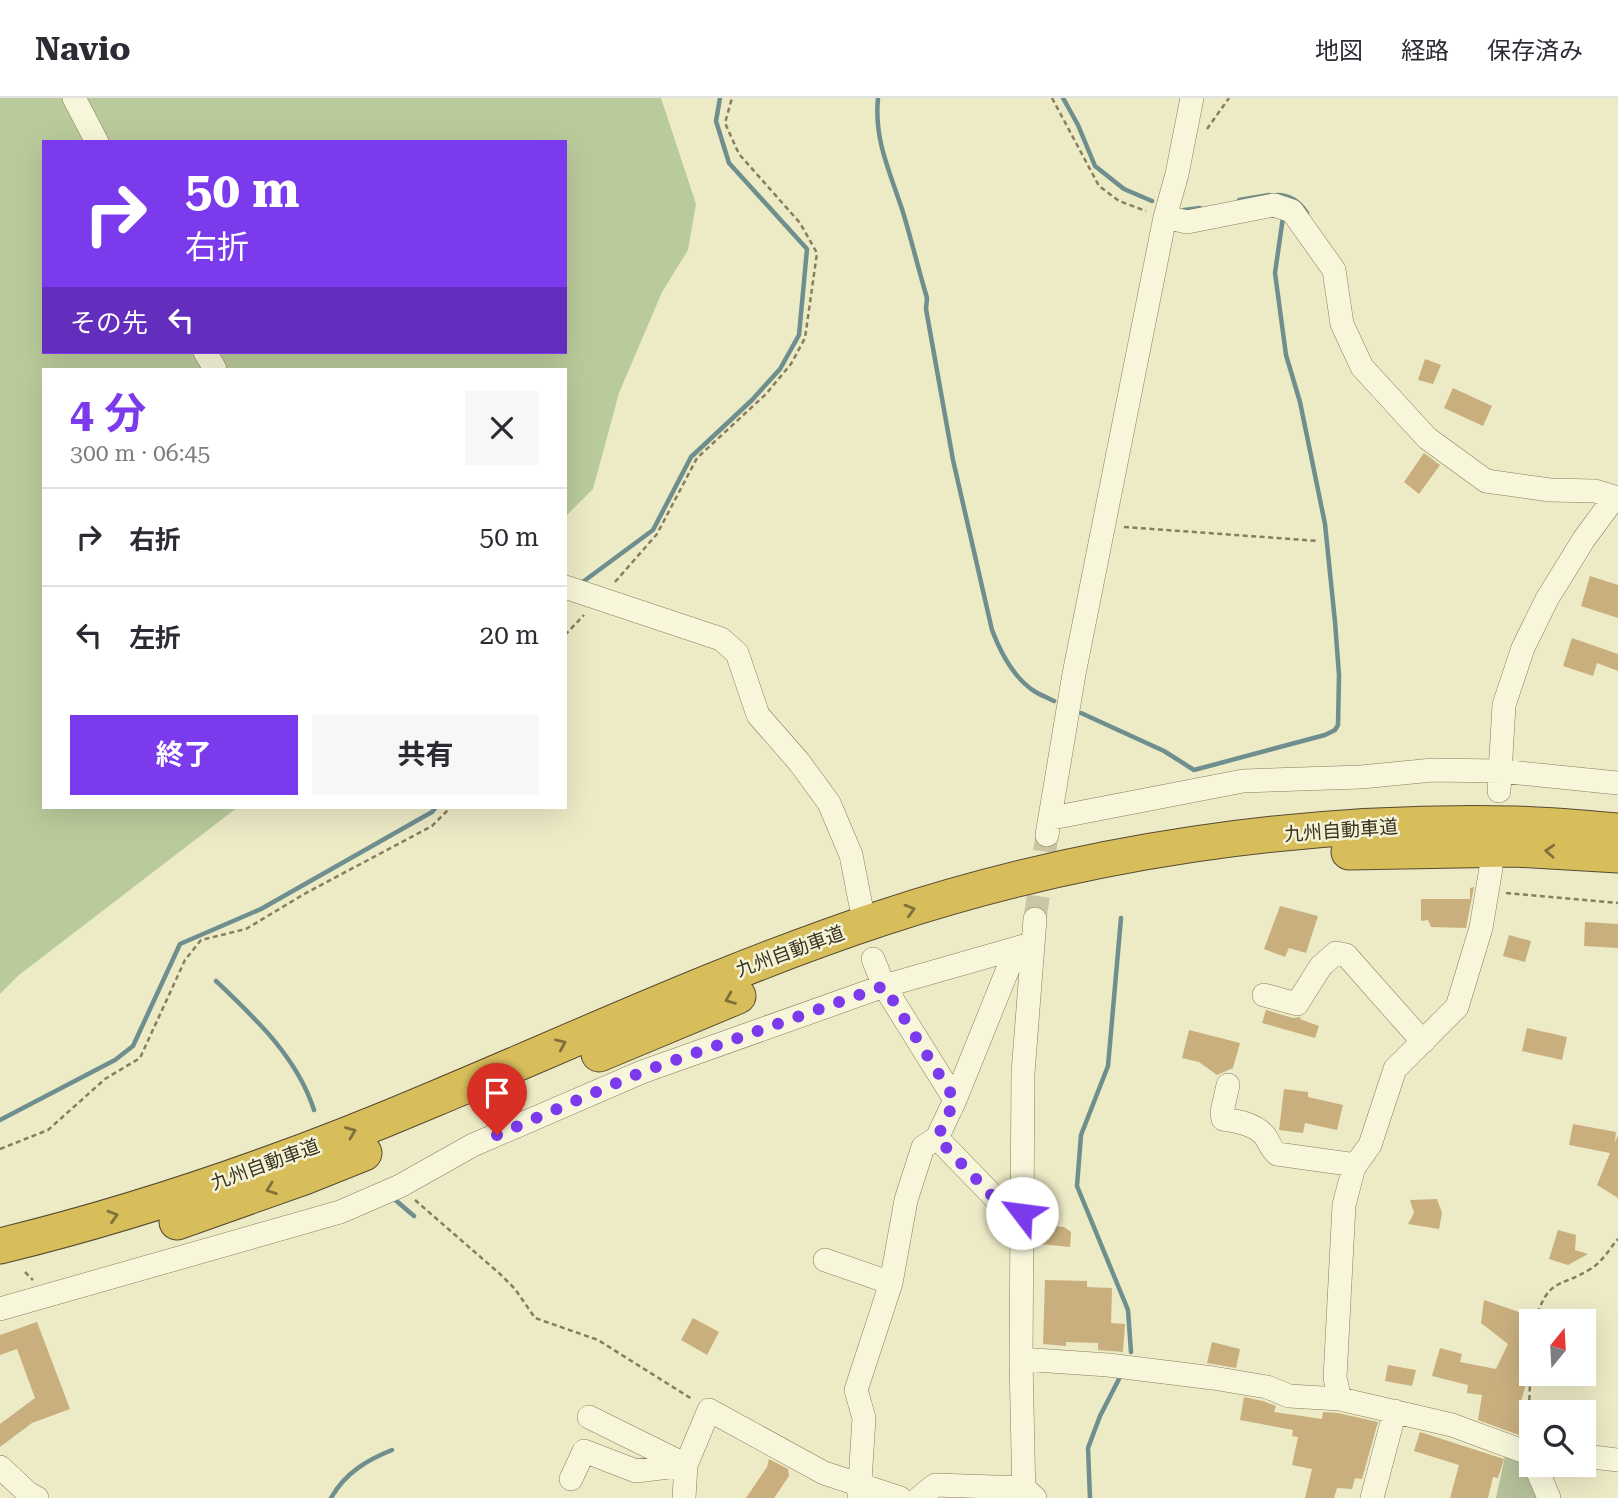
<!DOCTYPE html>
<html lang="ja">
<head>
<meta charset="utf-8">
<style>
	:root { --surface:#fff; --page:#f7f7f7; --text:#2b2b33; --muted:#7c7c81; --line:#e1e1e2; --accent:#7c3aed }
	body { margin:0; font-family:"Roboto Serif","Noto Sans JP",serif; background:var(--page); color:var(--text); height:100vh; display:flex; flex-direction:column; font-size:26px; white-space:nowrap }
	* { box-sizing:border-box; margin:0 }
	p { font-size:23px; color:var(--muted) }
	.icon { flex:none; width:38px; height:38px; fill:none; stroke:currentColor; stroke-width:2; stroke-linecap:round; stroke-linejoin:round }
	.map { position:relative; flex:1; overflow:hidden }
	.sheet { position:absolute; left:42px; top:270px; width:525px; height:441px; display:flex; flex-direction:column; background:var(--surface); border-radius:0px; box-shadow:0 7px 28px #0002 }
	.sheet>* { flex:none }
	.top-card { position:absolute; left:42px; top:42px; width:525px; height:214px; border-radius:0px; box-shadow:0 7px 28px #0002; background:#7c3aed; color:#fff; overflow:hidden }
	.needle { width:46px; rotate:18deg }
	.controls { position:absolute; left:1519px; top:1211px; display:grid; gap:14px }
	.controls a { display:grid; place-items:center; width:77px; height:77px; border-radius:0px; background:var(--surface); box-shadow:0 7px 28px #0002; font-size:35px }
	.pin { position:absolute; display:grid; place-items:center; width:60px; height:60px; color:#fff; margin:-72px -30px; border-radius:50% 50% 50% 0; rotate:-45deg; box-shadow:0 0 7px #0007 }
	.pin .icon { rotate:45deg }
	.me { position:absolute; width:77px; margin:-38px; rotate:300deg; stroke-linejoin:round; filter:drop-shadow(0 0 5px #0008) }
	.turn { display:flex; align-items:center; gap:24px; height:147px; padding:0 28px; font-size:32px }
	.turn .icon { width:91px; height:91px; stroke-width:2.5 }
	.turn b { display:block; font-size:49px; line-height:60px }
	.then { display:flex; align-items:center; height:66px; padding:0 28px; background:#0003; gap:14px; font-size:26px }
	.round { display:grid; place-items:center; flex:none; width:74px; height:74px; border-radius:0px; background:var(--page) }
	.overview { display:flex; align-items:center; justify-content:space-between; height:119px; padding:0 28px }
	h1 { font-size:42px; font-weight:700; line-height:52px; color:var(--accent) }
	.button { display:flex; gap:14px; margin-top:auto; padding:14px 28px }
	.button a { flex:1; height:80px; border-radius:0px; background:var(--accent); color:#fff; font-size:28px; font-weight:700; line-height:80px; text-align:center }
	.button a+a { background:var(--page); color:var(--text) }
	ul { padding:0; list-style:none }
	li { display:flex; align-items:center; gap:21px; height:98px; padding:0 28px; border-top:2px solid var(--line) }
	li div { flex:1 }
	li b { display:block; font-size:26px }
	li em { font-style:normal }
	header { display:flex; align-items:center; gap:42px; box-sizing:border-box; height:98px; padding:0 35px; background:var(--surface); border-bottom:2px solid var(--line) }
	header strong { font-size:33px }
	nav { display:flex; gap:38px; margin-inline-start:auto; font-size:24px }
	.map>svg:first-child { display:block }
</style>
</head>
<body>
<header>
<strong>Navio</strong>
<nav><a>地図</a><a>経路</a><a>保存済み</a></nav>
</header>
<div class="map">
<svg width="1618" height="1400" viewBox="0 0 1618 1400">
	<rect width="100%" height="100%" fill="#edeac6"/>
	<path fill="#bacb9b" fill-rule="evenodd" d="M0,0h661l35,106 -8,46 -26,42 -43,101 -26,96 -28,28v-148h-521v438h194l-219,168 -19,19zM44,44h521v210h-521z"/>
	<path fill="#b3c099" d="M1505,1358l21,6 13,36h-43z"/>
	<g fill="none" stroke-linecap="round" stroke-linejoin="round">
		<path stroke="#6e8f8e" stroke-width="4.5" d="M878,0c-4,41 11,72 24,111 9,29 16,59 25,89l-1,11 27,151 39,170c8,21 22,48 42,61 6,4 14,7 20,10
			M1063,0l15,27 17,41 29,23 28,12
			M1277,97c14,0 23,7 30,18
			M1239,102l30,-5
			M1184,112l16,-2
			M580,486l73,-54 38,-73 61,-57 28,-31 19,-34 8,-86 -78,-86 -13,-42 4,-23
			M1081,615l83,38 30,19 131,-35 10,-5 3,-5 1,-50 -4,-53 -10,-98 -25,-122 -14,-47 -11,-82 8,-56
			M1121,820l-13,148 -27,69 -4,51 51,124 3,42
			M216,883c39,37 81,76 98,129
			M0,1022l115,-60 18,-14 47,-102 81,-35 171,-97 4,-5
			M393,1100l21,18
			M331,1400c14,-25 36,-38 61,-48
			M1090,1400l-2,-50 12,-32 21,-41"/>
	</g>
	<path fill="#c9af7e" d="M1425,261l16,6 -8,19 -15,-4z
		M1453,290l39,18 -9,20 -39,-18z
		M1424,355l16,12 -21,29 -15,-12z
		M1590,478l28,9v33l-37,-12z
		M1572,540l46,16v17l-21,-8 -4,13 -30,-10z
		M1474,789l-8,41 -35,-1 -3,-7 -7,1v-22h49v-11z
		M1280,808l38,10 -12,37 -17,-5 -4,9 -21,-8z
		M1585,824l33,2v24l-34,-2z
		M1509,837l22,6 -6,21 -22,-6z
		M1266,912l27,8 8,-1 -1,2 19,7 -4,12 -53,-15z
		M1527,930l40,9 -5,23 -40,-9z
		M1189,932l51,13 -7,25 -16,7 -18,-13 -17,-4z
		M1284,991l24,3v5l35,8 -6,25 -32,-7 -2,10 -24,-3z
		M1573,1026l43,8 -1,10 3,-7v63l-21,-13 13,-32 -41,-8z
		M1437,1101l5,14 -3,16 -31,-5 6,-11 -4,-13z
		M1041,1127l23,2 7,5 -1,15 -30,-3z
		M1558,1132l18,5 -1,15 13,4 -20,11 -19,-6z
		M1045,1182l42,1v6l25,1 -1,35 14,1 -2,28 -25,-2v-7l-32,-1v4l-23,-2z
		M1484,1202l49,17 -12,57 7,2 -7,26 -2,33 -41,-15 4,-25 -15,-2 1,-8 -36,-9 8,-28 22,6 -2,8 36,7 12,-25 -27,-21z
		M693,1220l26,14 -12,23 -26,-15z
		M37,1224l33,87 -38,14 -32,24v-23l35,-26 -18,-49 -17,6v-20z
		M1212,1244l28,7 -4,19 -29,-5z
		M1388,1267l28,5 -4,16 -27,-5z
		M1244,1299l19,4 13,5 -2,6 48,7 1,-7 15,1 40,9 -16,57 -7,-1 -3,11 -15,-1 -3,10h-29l7,-29 -20,-4 6,-28 -6,-1 1,-6 -53,-10z
		M1420,1334l84,27 -6,19 -5,-1 -5,21h-38l9,-33 -45,-14z
		M769,1361l19,10 1,7 -15,22h-28l21,-31z"/>
	<g fill="none" stroke-linecap="round" stroke-linejoin="round">
		<path stroke="#c9c5a5" stroke-width="23" stroke-dasharray="23 11" stroke-linecap="butt" d="M1035,821l12,-84"/>
		<g stroke="#887d5d" stroke-width="24">
			<path id="minor" d="M74,0l23,44
				M1165,119l22,5 87,-17 18,6 42,59 8,54 20,43 65,71 59,43 64,9 45,1 23,7
				M205,254l10,17
				M565,489l156,52 16,14 21,62 41,47 30,41 22,52 10,51
				M1499,693l5,-86 19,-57 24,-49 37,-60 31,-42
				M1052,720l191,-37 118,-4 72,-7 67,1 118,12
				M1047,737l27,-161 91,-457 12,-43 15,-76
				M1016,851l-61,151 -18,38 63,65 22,10
				M873,861l11,27 71,114
				M1264,897l33,9 24,-38 15,-13 10,2 77,87
				M1228,987l-6,27 1,7c14,2 32,5 42,17 4,6 6,13 12,18l79,11
				M825,1162l66,23
				M0,1211l340,-97 60,-26 73,-41 169,-73 242,-86 147,-42
				M1021,1261l87,6 105,13 54,9 22,9 51,3 112,26 79,29
				M1340,1301l-5,-21 9,-173 10,-38 16,-22 25,-76 62,-62 24,-79 10,-60
				M589,1319l97,48
				M1584,1358l34,4
				M1535,1367l14,33
				M0,1369l28,26 9,5
				M571,1381l13,-28 52,20 50,-6
				M684,1400l2,-33 23,-55 115,63 76,25
				M859,1400l5,-80 -8,-28 35,-107 15,-83 17,-53 14,-9
				M919,1400l16,-13 89,3 11,10
				M1024,1400l-3,-139 2,-286 12,-154
				M1372,1400l23,-87"/>
		</g>
		<g stroke="#564a31" stroke-width="37">
			<path id="highway" d="M1349,754l165,-3 104,6
				M599,956l139,-58
				M177,1124l127,-45 60,-24
				M0,1148c148,-36 293,-87 434,-147 148,-62 294,-130 448,-181 202,-67 421,-99 634,-94 34,1 68,4 102,7"/>
		</g>
		<path stroke="#887d5d" stroke-width="2.5" stroke-dasharray="5 3.5" stroke-linecap="butt" d="M1052,0l47,88 20,15 27,10
			M1207,31l22,-31
			M1124,429l195,14
			M615,484l42,-48 40,-76 69,-64 25,-30 14,-26 12,-85 -17,-30 -61,-69 -14,-31 7,-25
			M565,537l19,-20
			M1506,795l112,10
			M0,1051l48,-19 57,-51 35,-21 45,-98 16,-20 45,-11 60,-36 126,-67 19,-19
			M415,1102l85,74 15,15 20,29 63,22 94,59
			M25,1174l8,8
			M1535,1223c14,-45 24,-32 57,-53 10,-6 18,-20 26,-29
			M1528,1336l3,-76"/>
		<use href="#minor" stroke="#f8f6da" stroke-width="23"/>
		<use href="#highway" stroke="#d8be5b" stroke-width="35"/>
	</g>
	<defs><path id="oneway-chevron" d="M-2-3.5L2.5 0L-2 3.5" fill="none" stroke-width="1.6" stroke-linecap="round" stroke-linejoin="round" transform="scale(1.75)"/></defs>
	<g stroke="#80703b">
		<use href="#oneway-chevron" transform="translate(1550 753) rotate(-177)"/>
		<use href="#oneway-chevron" transform="translate(910 812) rotate(-16)"/>
		<use href="#oneway-chevron" transform="translate(730 901) rotate(158)"/>
		<use href="#oneway-chevron" transform="translate(561 946) rotate(-24)"/>
		<use href="#oneway-chevron" transform="translate(351 1034) rotate(-21)"/>
		<use href="#oneway-chevron" transform="translate(271 1091) rotate(160)"/>
		<use href="#oneway-chevron" transform="translate(113 1118) rotate(-17)"/>
	</g>
	<g fill="none" stroke-linecap="round" stroke-linejoin="round">
		<path stroke="#7c3aed" stroke-width="12" stroke-dasharray="0 21.6" d="M497,1037l145,-63 242,-86 71,114 -18,38 62,65 23,10"/>
	</g>
	<g text-anchor="middle" stroke-width="5" stroke-linejoin="round" paint-order="stroke">
		<g font-size="19" fill="#383120" stroke="#f4f3d6">
			<text transform="translate(1341 732) rotate(-4)" y="7">九州自動車道</text>
			<text transform="translate(790 853) rotate(-20)" y="7">九州自動車道</text>
			<text transform="translate(265 1066) rotate(-20)" y="7">九州自動車道</text>
		</g>
	</g>
</svg>
<div class="controls">
<a><svg class="needle" viewBox="-14 -14 28 28"><path d="M0-13l5 13h-10z" fill="#e53935"/><path d="M0 13l5-13h-10z" fill="#7c7c81"/></svg></a>
<a><svg class="icon" aria-label="search" viewBox="0 0 24 24"><circle cx="10" cy="10" r="6"/><path d="M15 15l6 6"/></svg></a>
</div>
<div class="pin" style="left:497px;top:1037px;background:#d93025"><svg class="icon" aria-label="arrive" viewBox="0 0 24 24"><path d="M6 21V4h12l-3 4 3 4H6"/></svg></div>
<svg class="me" style="left:1022px;top:1115px" viewBox="-20 -20 40 40"><circle r="19" fill="#fff"/><path d="M0-13L10 11 0 6-10 11z" fill="#7c3aed"/></svg>
<div class="top-card">
<div class="turn"><svg class="icon" aria-label="right" viewBox="0 0 24 24"><path d="M7 20v-9h11M14 6l5 5-5 5"/></svg><div><b>50 m</b>右折</div></div>
<div class="then">その先<svg class="icon" aria-label="left" viewBox="0 0 24 24"><path d="M17 20v-9H6M10 6l-5 5 5 5"/></svg></div>
</div>
<section class="sheet">
<div class="overview"><div><h1>4 分</h1><p>300 m · 06:45</p></div><a class="round"><svg class="icon" aria-label="close" viewBox="0 0 24 24"><path d="M6 6l12 12M18 6L6 18"/></svg></a></div>
<ul>
<li><svg class="icon" aria-label="right" viewBox="0 0 24 24"><path d="M7 20v-9h11M14 6l5 5-5 5"/></svg><div><b>右折</b></div><em>50 m</em></li>
<li><svg class="icon" aria-label="left" viewBox="0 0 24 24"><path d="M17 20v-9H6M10 6l-5 5 5 5"/></svg><div><b>左折</b></div><em>20 m</em></li>
</ul>
<div class="button"><a>終了</a><a>共有</a></div>
</section>
</div>
</body>
</html>
